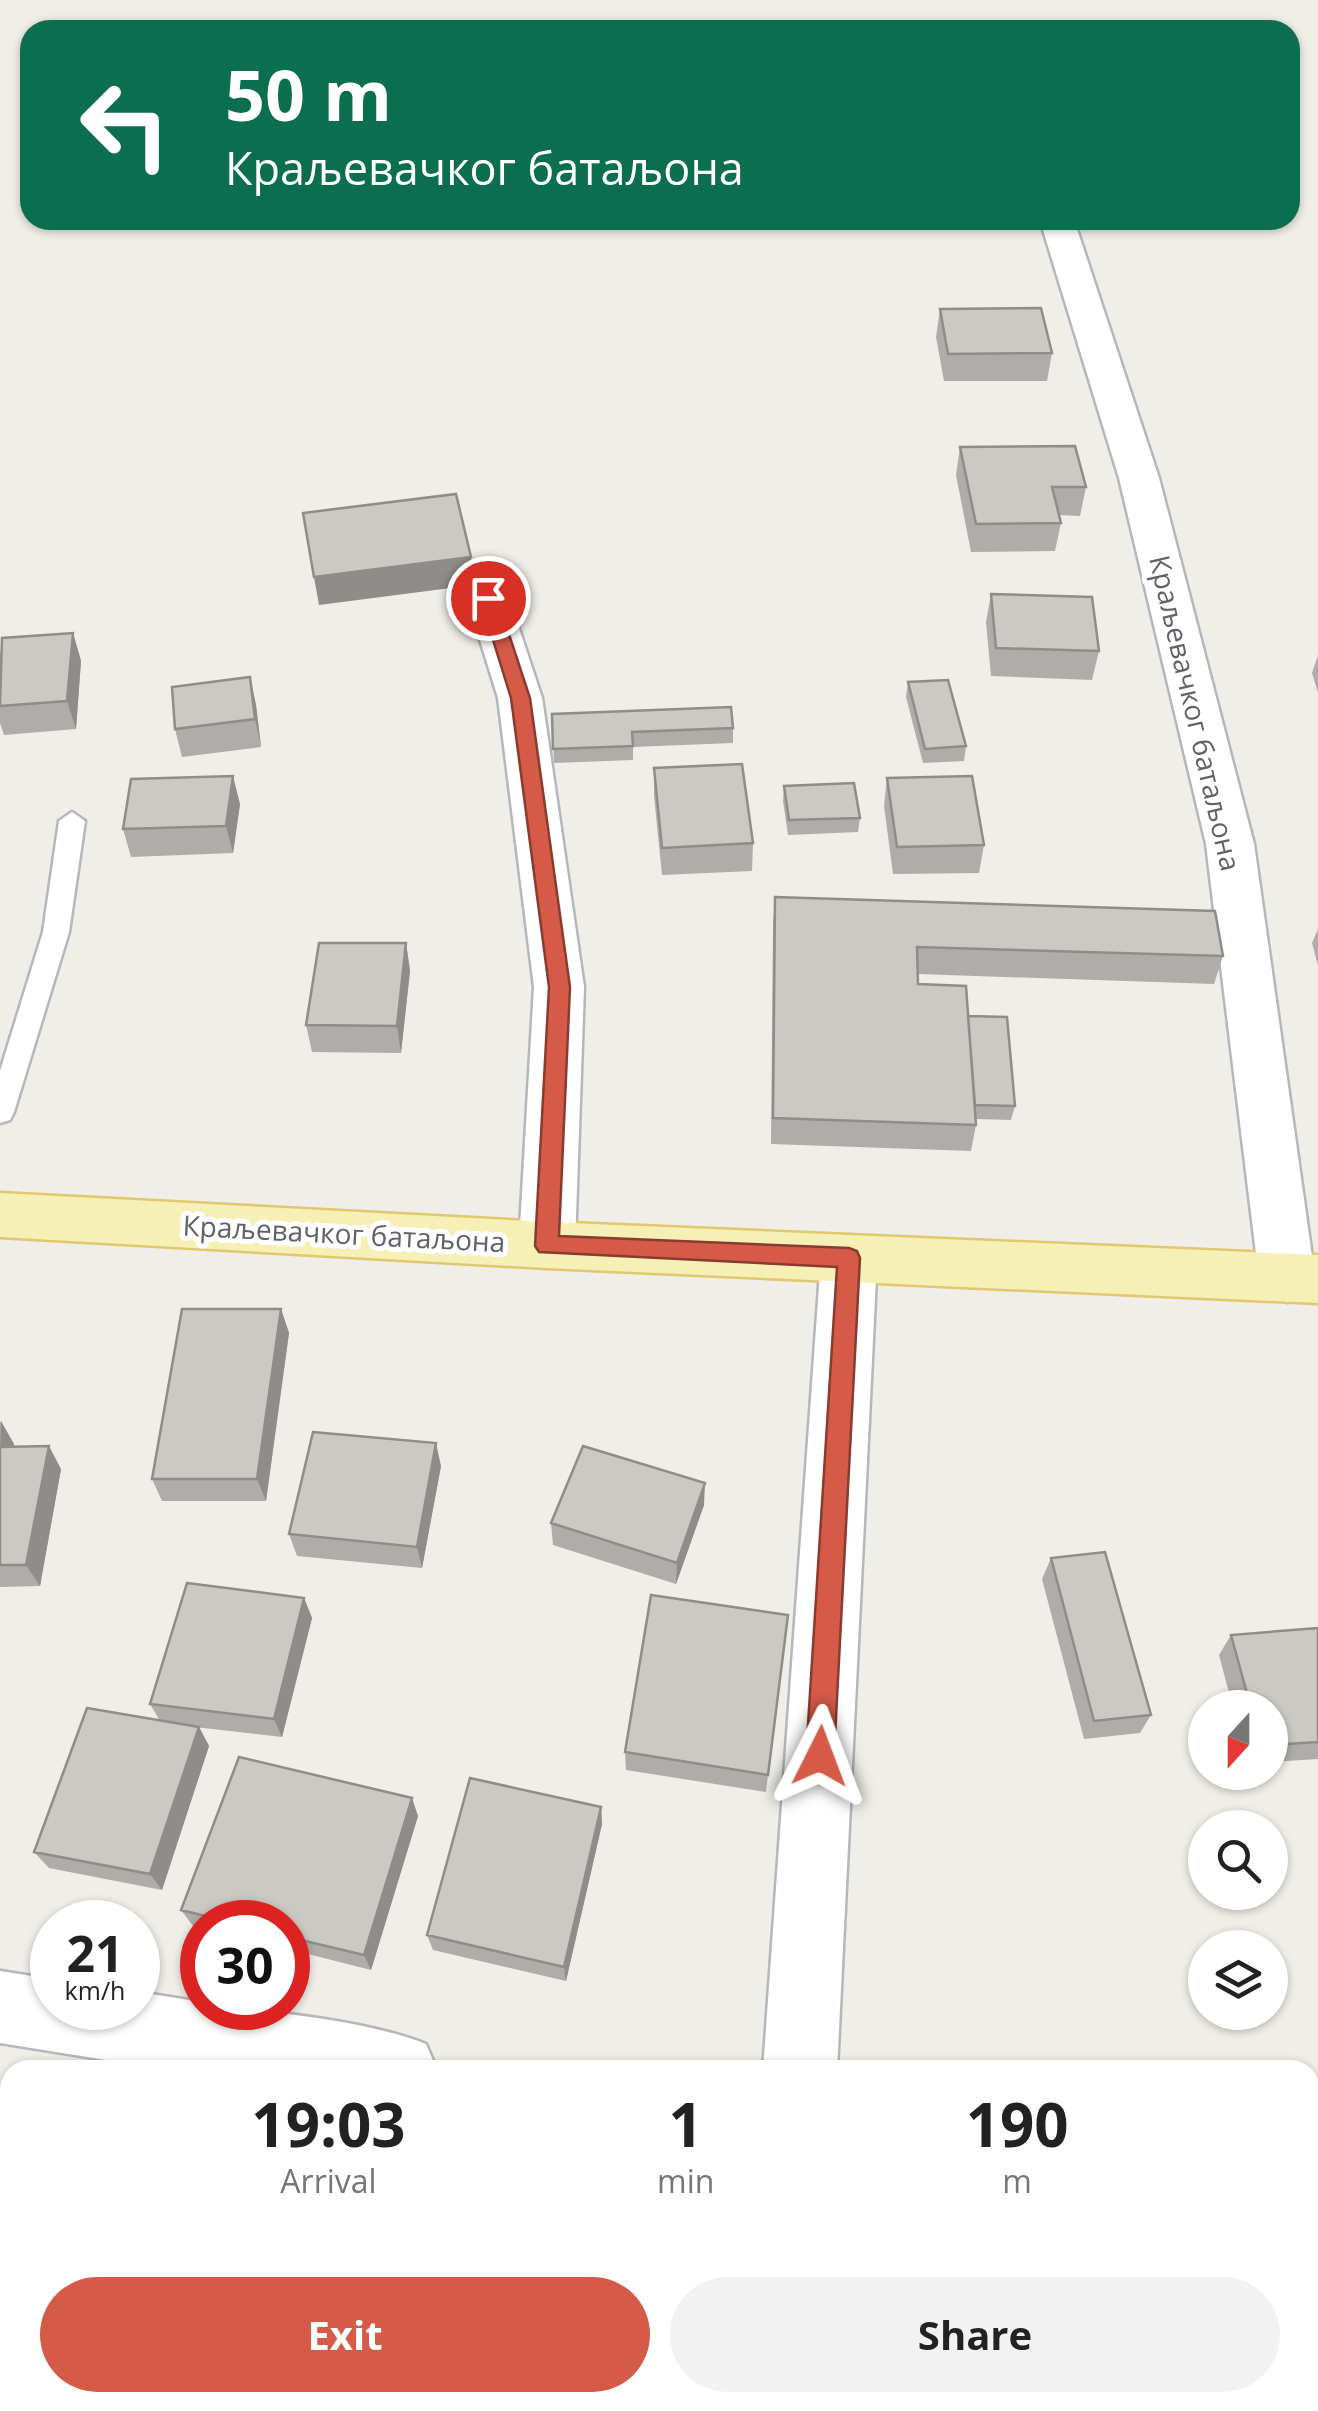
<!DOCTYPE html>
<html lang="en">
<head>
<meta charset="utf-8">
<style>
	:root { --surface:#fff; --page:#f2f2f2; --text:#222; --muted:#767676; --accent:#d55b48 }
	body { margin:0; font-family:"Open Sans",sans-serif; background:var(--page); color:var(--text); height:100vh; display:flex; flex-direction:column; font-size:38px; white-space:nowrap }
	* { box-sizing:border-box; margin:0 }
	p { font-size:32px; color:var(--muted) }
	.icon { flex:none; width:55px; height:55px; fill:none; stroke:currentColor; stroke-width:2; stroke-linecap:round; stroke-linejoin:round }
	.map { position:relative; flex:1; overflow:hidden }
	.side { position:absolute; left:0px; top:2060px; width:1320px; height:352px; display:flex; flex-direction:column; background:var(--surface); border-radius:30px 30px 0 0; box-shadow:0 2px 8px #0004 }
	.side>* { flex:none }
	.guide { position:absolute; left:20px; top:20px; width:1280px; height:210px; border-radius:30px; box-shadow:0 2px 8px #0004; background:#0b6e4f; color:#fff; overflow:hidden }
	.needle { width:65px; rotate:201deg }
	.fabs { position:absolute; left:1188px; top:1690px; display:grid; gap:20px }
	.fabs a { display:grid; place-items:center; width:100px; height:100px; border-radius:50%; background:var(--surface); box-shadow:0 2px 8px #0004; font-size:50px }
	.speed { position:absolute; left:30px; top:1900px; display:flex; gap:20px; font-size:50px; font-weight:700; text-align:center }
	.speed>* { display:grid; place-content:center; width:130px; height:130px; border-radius:50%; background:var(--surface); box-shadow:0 2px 8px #0004; line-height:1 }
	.speed small { font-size:25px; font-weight:400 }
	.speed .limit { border:15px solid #d22; background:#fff; color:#111 }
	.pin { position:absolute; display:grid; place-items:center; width:85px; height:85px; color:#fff; margin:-42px; border:5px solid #fff; border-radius:50%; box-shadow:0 2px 10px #0007 }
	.me { position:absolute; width:110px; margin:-55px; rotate:3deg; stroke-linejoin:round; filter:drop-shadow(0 0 8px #0008) }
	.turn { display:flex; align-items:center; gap:35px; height:210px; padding:0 40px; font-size:45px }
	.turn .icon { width:130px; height:130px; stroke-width:2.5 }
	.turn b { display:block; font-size:70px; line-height:85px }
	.eta { display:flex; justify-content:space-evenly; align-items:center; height:170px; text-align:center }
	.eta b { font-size:60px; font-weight:700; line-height:70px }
	.button { display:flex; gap:20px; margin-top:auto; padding:20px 40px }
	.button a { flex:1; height:115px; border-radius:60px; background:var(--accent); color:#fff; font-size:40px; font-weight:700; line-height:115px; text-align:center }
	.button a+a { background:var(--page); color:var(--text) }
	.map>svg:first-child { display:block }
</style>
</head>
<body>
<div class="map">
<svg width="1318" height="2411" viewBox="0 0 1318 2411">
	<rect width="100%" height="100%" fill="#efeee8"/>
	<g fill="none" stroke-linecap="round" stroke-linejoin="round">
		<g stroke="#b5b7bb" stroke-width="5">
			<path id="lane" d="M72,812l13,9 -16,111 -55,180 -4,8 -10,3v-52l43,-139 16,-111z"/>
		</g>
		<g stroke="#b5b7bb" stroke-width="5">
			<path id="street" d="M1040,220h34l85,258 95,366 61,434 -8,17 -20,7 -20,-7 -8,-17 -53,-434 -87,-366z
				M488,585l15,4 6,9 33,100 42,289 -9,258 -8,16 -20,7 -20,-7 -8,-16 15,-258 -36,-289 -31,-100 6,-9z
				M849,1235l20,7 8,16 -40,812h-74l58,-812 8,-16z
				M0,1971l52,8v29h86v-16l64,10v6c60,0 170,14 224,36l11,26h-269l-168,-27z
				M839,2402h81l2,9h-82z"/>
		</g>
		<g stroke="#e1c86f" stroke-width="5">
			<path id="primary" d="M0,1193l547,29 771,33v48l-771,-35 -547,-31z"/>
		</g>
		<use href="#lane" fill="#fff" fill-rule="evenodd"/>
		<use href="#street" fill="#fff" fill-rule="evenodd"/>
		<use href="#primary" fill="#f6efb6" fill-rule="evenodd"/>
	</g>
	<path fill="#afada9" d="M940,309l112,44 -5,28h-103l-8,-44z
		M960,447l126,40 -6,29 -21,-1 2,8 -6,28 -84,1 -15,-77z
		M991,594l108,57 -7,29 -101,-4 -5,-54z
		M73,633l8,28 -5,68 -72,6 -4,-12v-71z
		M1318,655v38l-6,-20z
		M250,677l6,28 5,42 -79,10 -7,-28z
		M908,682l58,64 -2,15 -41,2 -17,-66z
		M552,714l181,14v15l-100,4v13l-79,3z
		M654,768l99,75 -1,28 -90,4 -8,-79z
		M887,778l97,67 -5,28 -86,1 -9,-68z
		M784,786l76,32 -2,14 -70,3 -5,-34z
		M240,804l-7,49 -102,4 -8,-28z
		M775,897l448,59 -9,28 -296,-10v10l50,32 47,90 -4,14 -35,-1v6l-5,26 -200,-7 2,-220z
		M1318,929v37l-6,-23z
		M406,943l4,28 -9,82 -89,-1 -6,-27z
		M281,1309l8,24 -23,168h-104l-10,-22z
		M0,1421l14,23v3l47,22 -21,117 -40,1z
		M441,1466l-19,102 -125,-12 -8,-22z
		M704,1505l-28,79 -123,-39 -2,-22z
		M1051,1558l100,157 -11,18 -56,6 -42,-160z
		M304,1598l8,20 -30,119 -87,-10h4l10,19 -47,144 -113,-22 -15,-16 126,-131 -10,-17z
		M1318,1628v131l-48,3v-54h-37l-14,-53 12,-20z
		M625,1752l143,23 -2,17 -140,-22z
		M601,1807l1,17 -36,157 -133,-31 -6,-15z
		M418,1816l-47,154 -83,-21v-27h-86v6l-9,-2 -12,-16z
		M0,2196l10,206h118l-2,9h-51l-75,-7z
		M513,2402h30v5z
		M1186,2402h94v3l-17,4z"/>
	<path fill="#8e8d89" d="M471,557l3,28 -155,20 -5,-28z
		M73,633l8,28 -5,68 -9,-28z
		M250,677l6,28 5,42 -6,-28z
		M233,776l7,28 -7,49 -7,-27z
		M406,943l4,28 -9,82 -4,-27z
		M281,1309l8,24 -23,168 -9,-22z
		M1,1421l13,23 -6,26 -8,-14z
		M436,1443l5,23 -19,102 -5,-21z
		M49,1446l12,23 -21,117 -14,-21z
		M705,1483l-1,22 -28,79 1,-21z
		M304,1598l8,20 -30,119 -8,-18z
		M199,1727l10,19 -47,144 -12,-16z
		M412,1798l6,18 -47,154 -7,-15z
		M601,1807l1,17 -36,157 -2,-14z
		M112,2402h16l-2,9h-16z"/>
	<path fill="#cbc9c4" stroke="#8e8d89" stroke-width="2.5" d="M1041,308l11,45 -104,1 -8,-45z
		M1075,446l11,41h-34l9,36 -85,1 -16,-77z
		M456,494l15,63 -157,20 -11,-64z
		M991,594l101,3 7,54 -103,-3z
		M73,633l-6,68 -67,5 2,-68z
		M250,677l5,42 -80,10 -3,-42z
		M948,680l18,66 -41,3 -17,-67z
		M731,707l2,21 -101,4 1,14 -80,3 -1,-35z
		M742,764l11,79 -91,5 -8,-80z
		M233,776l-7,50 -103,3 8,-50z
		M972,776l12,69 -87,2 -10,-69z
		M854,783l6,35 -71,2 -5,-34z
		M775,897l440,14 8,45 -306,-9 1,37 48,2 10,139 -203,-7z
		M319,943h87l-9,83 -91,-1z
		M968,1016l39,1 8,89 -40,-1z
		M182,1309h99l-24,170h-105z
		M313,1432l123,11 -19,104 -128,-13z
		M49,1446l-23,119h-26v-118z
		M583,1446l122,37 -28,80 -126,-40z
		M1105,1552l46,163 -57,6 -43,-163z
		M187,1583l117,15 -30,121 -124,-15z
		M651,1595l137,20 -20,160 -143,-23z
		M1318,1628v114l-48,3v-37h-19l-20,-73z
		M87,1708l112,19 -49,147 -116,-22z
		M239,1757l173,41 -48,157 -76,-18v-15h-58l-49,-12z
		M470,1778l131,29 -37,160 -137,-32z
		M0,2196l10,1v205h102l-2,9 -110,-9z
		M1251,2402h29v3z
		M263,2407l42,4h-43z"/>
	<path fill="#d55b48" stroke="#8a3b2f" stroke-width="2.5" d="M488,592l9,6 33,100 40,289 -11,249 290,12 8,3 3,7 -26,498 -4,10 -10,4 -10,-4 -4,-10 31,-489 -298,-15 -4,-6 14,-259 -38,-289 -31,-100z"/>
	<g text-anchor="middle" stroke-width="10" stroke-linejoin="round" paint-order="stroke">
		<g font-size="28" fill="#5f6266" stroke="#fff">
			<text transform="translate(1195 713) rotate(77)" y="10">Краљевачког батаљона</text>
			<text transform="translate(344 1234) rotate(3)" y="10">Краљевачког батаљона</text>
		</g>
	</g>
</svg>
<div class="fabs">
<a><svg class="needle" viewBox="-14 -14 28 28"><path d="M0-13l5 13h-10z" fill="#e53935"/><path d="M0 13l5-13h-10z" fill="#767676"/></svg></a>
<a><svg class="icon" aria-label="search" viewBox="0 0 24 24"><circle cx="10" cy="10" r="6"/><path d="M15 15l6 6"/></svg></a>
<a><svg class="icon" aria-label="layers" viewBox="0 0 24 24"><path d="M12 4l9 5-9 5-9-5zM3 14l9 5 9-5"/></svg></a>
</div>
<div class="speed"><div>21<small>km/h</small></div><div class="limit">30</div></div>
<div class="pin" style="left:488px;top:598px;background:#d93025"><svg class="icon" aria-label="arrive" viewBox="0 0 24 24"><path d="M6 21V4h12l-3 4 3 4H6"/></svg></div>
<svg class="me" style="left:820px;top:1756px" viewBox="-20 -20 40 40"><path d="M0-17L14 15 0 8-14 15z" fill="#d55b48" stroke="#fff" stroke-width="4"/></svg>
<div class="guide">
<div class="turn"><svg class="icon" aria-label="left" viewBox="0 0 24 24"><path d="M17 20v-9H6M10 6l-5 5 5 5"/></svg><div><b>50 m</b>Краљевачког батаљона</div></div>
</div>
<section class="side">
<div class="eta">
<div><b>19:03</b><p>Arrival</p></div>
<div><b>1</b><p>min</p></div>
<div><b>190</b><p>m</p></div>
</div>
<div class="button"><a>Exit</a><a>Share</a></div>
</section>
</div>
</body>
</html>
